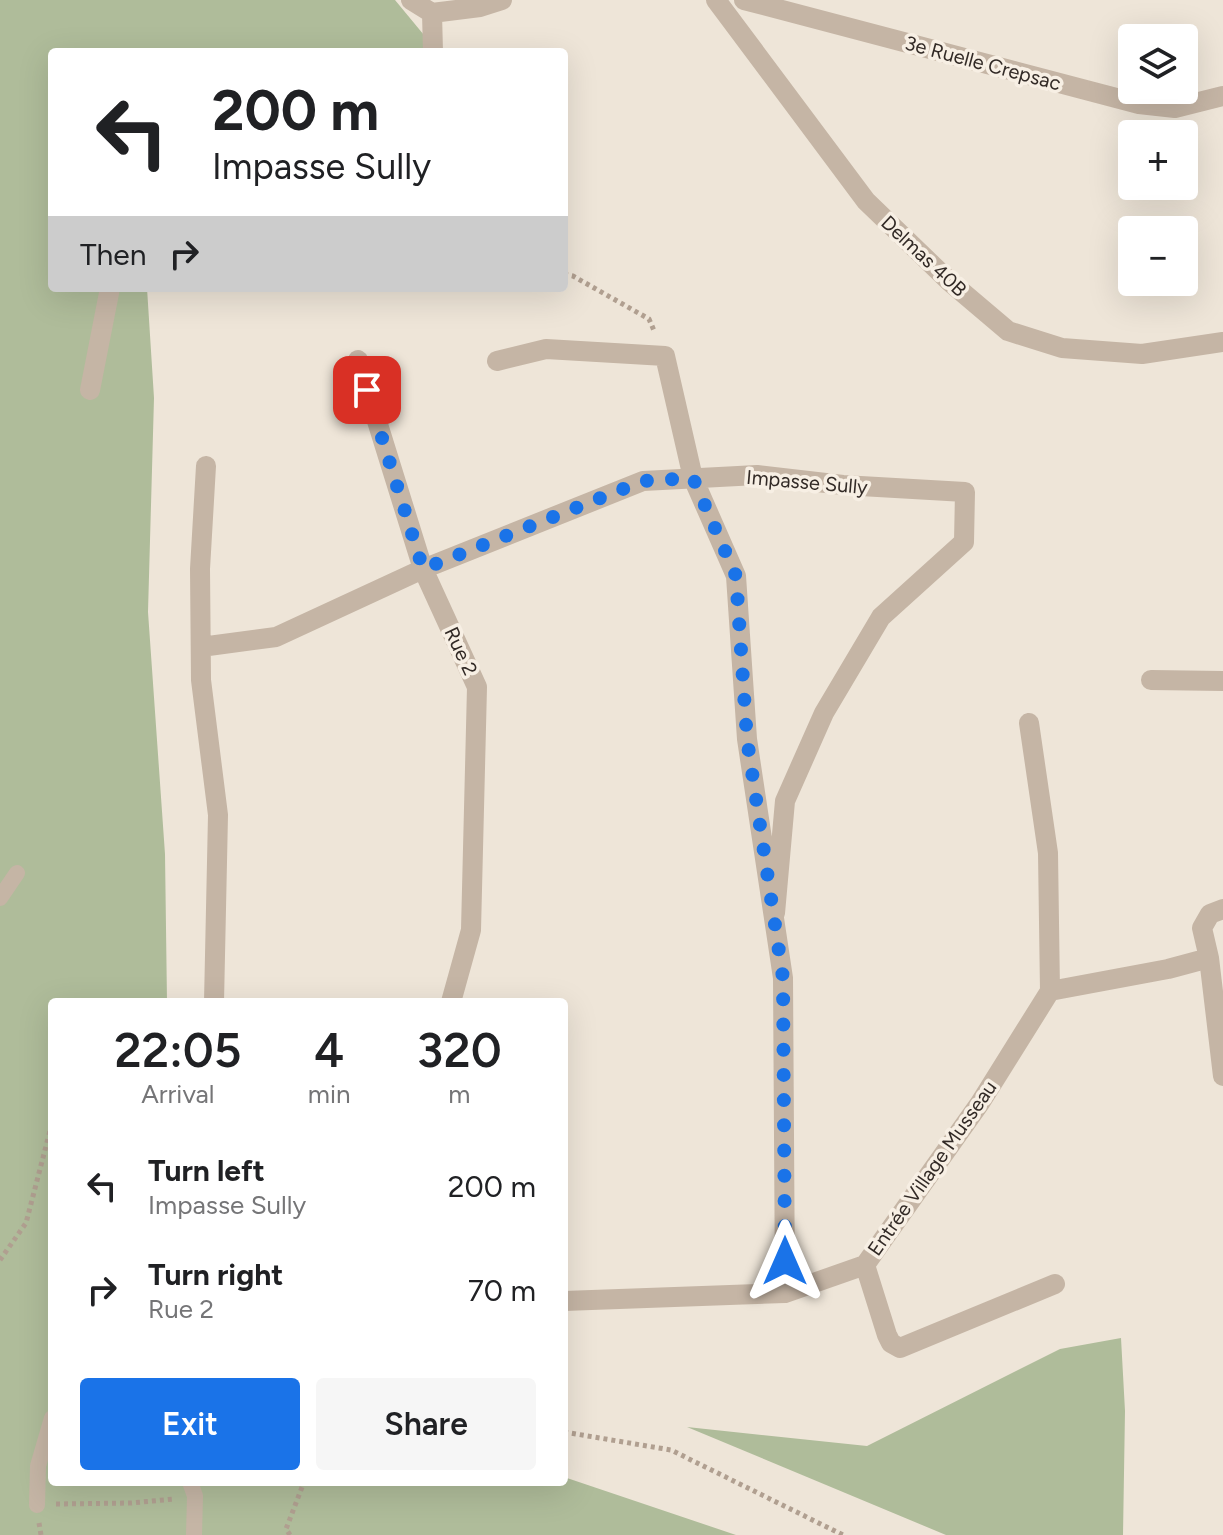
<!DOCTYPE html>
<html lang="en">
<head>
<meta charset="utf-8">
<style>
	:root { --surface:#fff; --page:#f6f6f6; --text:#202124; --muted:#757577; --accent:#1a73e8 }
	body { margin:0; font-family:Figtree,sans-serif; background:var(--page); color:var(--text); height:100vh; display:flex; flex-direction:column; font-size:30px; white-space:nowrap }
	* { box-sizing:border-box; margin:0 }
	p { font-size:26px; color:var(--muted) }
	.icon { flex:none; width:44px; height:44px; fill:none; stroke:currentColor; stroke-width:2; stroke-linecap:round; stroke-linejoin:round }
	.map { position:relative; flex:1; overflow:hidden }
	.side { position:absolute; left:48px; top:998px; width:520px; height:488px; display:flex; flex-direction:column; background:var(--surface); border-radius:8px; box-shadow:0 8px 32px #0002 }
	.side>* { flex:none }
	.banner { position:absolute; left:48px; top:48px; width:520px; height:244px; border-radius:8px; box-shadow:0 8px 32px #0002; background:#fff; color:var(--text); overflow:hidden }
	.tools { position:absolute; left:1118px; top:24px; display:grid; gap:16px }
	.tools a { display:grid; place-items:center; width:80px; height:80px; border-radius:8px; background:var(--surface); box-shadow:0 8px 32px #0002; font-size:40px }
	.pin { position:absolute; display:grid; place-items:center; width:68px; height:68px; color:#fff; margin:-34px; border-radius:16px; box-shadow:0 4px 12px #0006 }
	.me { position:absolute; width:88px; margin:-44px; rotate:0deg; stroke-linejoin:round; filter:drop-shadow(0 0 6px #0008) }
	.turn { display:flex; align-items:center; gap:28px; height:168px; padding:0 32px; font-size:36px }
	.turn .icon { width:104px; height:104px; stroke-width:2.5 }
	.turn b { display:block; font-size:56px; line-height:68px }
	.then { display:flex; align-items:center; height:76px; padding:0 32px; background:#0003; gap:16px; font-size:30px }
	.eta { display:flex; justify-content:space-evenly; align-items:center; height:136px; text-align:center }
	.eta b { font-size:48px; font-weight:600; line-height:56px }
	.button { display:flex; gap:16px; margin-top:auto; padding:16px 32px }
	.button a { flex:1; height:92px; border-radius:8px; background:var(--accent); color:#fff; font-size:32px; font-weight:600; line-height:92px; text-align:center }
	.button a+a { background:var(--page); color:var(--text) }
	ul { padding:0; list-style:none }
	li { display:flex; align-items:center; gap:24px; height:104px; padding:0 32px }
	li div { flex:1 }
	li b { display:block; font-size:30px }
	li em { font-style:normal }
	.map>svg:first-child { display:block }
</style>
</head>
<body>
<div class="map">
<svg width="1223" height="1535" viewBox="0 0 1223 1535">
	<rect width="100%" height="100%" fill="#eee5d8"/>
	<path fill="#afbc9a" d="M0,0h395l43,52h-386v236h95l7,110 -6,214 17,242 2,148h-115v480h512v-5l172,58h-736z
		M1121,1338l4,73 -2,124h-177l-259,-108 180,19 193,-97z"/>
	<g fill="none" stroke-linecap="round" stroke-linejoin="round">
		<path stroke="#b09f90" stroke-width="5" stroke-dasharray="4 4" stroke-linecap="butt" d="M564,274l9,2 76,43 6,14
			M0,1260l26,-37 26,-100
			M564,1432l107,18 172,85
			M56,1504l75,-1 43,-4
			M39,1523l2,12
			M290,1535l-4,-6 18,-47"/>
		<path stroke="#c5b5a5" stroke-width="16" d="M0,898l17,-25
			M190,1482l5,14 -1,39
			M37,1505l1,-39 14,-48"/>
		<path stroke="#c5b5a5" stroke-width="20" d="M411,0l21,13 48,-6 22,-7
			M744,0l395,104 36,4 48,-12
			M432,13l1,39
			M358,360l65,209 54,118 -6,243 -20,72
			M497,361l49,-12 119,7 28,122 43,98 11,163 36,239 2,315
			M90,390l20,-102
			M206,466l-6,103 1,111 17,135 -4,187
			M201,647l75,-10 147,-68 220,-88 114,-6 86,10 122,7 -1,50 -83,75 -57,96 -39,88 -10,112
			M1151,680l72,1
			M1029,723l19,130 2,138
			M1223,909l-13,5 -8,14 7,30 14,118
			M865,1265l22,70 4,8 9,5 155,-64
			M564,1301l221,-8 80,-28 115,-162 70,-112 118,-22 41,-11"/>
		<path stroke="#c5b5a5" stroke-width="20" d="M716,0l150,201 83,80 59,50 54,17 80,6 81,-12"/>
	</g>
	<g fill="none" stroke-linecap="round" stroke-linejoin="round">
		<path stroke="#1a73e8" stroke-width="14" stroke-dasharray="0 25.2" d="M367,390l56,179 220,-88 50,-3 43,98 11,163 36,239 2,283"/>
	</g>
	<g text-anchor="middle" stroke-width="7" stroke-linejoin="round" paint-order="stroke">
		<g font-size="20" fill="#322a26" stroke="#f7efe4">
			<text transform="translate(983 63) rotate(15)" y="7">3e Ruelle Crepsac</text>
			<text transform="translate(924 256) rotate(43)" y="7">Delmas 40B</text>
			<text transform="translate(807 482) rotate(5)" y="7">Impasse Sully</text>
			<text transform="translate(461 651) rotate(65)" y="7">Rue 2</text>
			<text transform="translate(932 1168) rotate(-55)" y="7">Entrée Village Musseau</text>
		</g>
	</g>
</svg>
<div class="tools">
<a><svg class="icon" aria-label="layers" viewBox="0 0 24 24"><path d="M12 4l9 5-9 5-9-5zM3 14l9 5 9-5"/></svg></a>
<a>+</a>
<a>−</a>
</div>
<div class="pin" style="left:367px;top:390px;background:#d93025"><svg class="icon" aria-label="arrive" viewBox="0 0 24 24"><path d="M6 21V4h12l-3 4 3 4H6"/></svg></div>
<svg class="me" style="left:785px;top:1261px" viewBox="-20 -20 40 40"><path d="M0-17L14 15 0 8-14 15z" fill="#1a73e8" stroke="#fff" stroke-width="4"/></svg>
<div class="banner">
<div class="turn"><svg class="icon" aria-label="left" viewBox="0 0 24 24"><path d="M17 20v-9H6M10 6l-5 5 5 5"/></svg><div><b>200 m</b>Impasse Sully</div></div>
<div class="then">Then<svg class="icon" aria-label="right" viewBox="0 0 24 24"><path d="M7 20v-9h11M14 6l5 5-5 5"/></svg></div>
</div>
<section class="side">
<div class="eta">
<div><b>22:05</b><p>Arrival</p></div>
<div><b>4</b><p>min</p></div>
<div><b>320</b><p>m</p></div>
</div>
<ul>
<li><svg class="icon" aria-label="left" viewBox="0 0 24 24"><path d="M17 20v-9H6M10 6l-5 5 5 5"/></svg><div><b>Turn left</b><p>Impasse Sully</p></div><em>200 m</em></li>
<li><svg class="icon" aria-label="right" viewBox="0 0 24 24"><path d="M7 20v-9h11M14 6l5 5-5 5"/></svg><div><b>Turn right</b><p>Rue 2</p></div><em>70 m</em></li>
</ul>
<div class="button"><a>Exit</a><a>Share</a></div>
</section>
</div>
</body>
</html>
